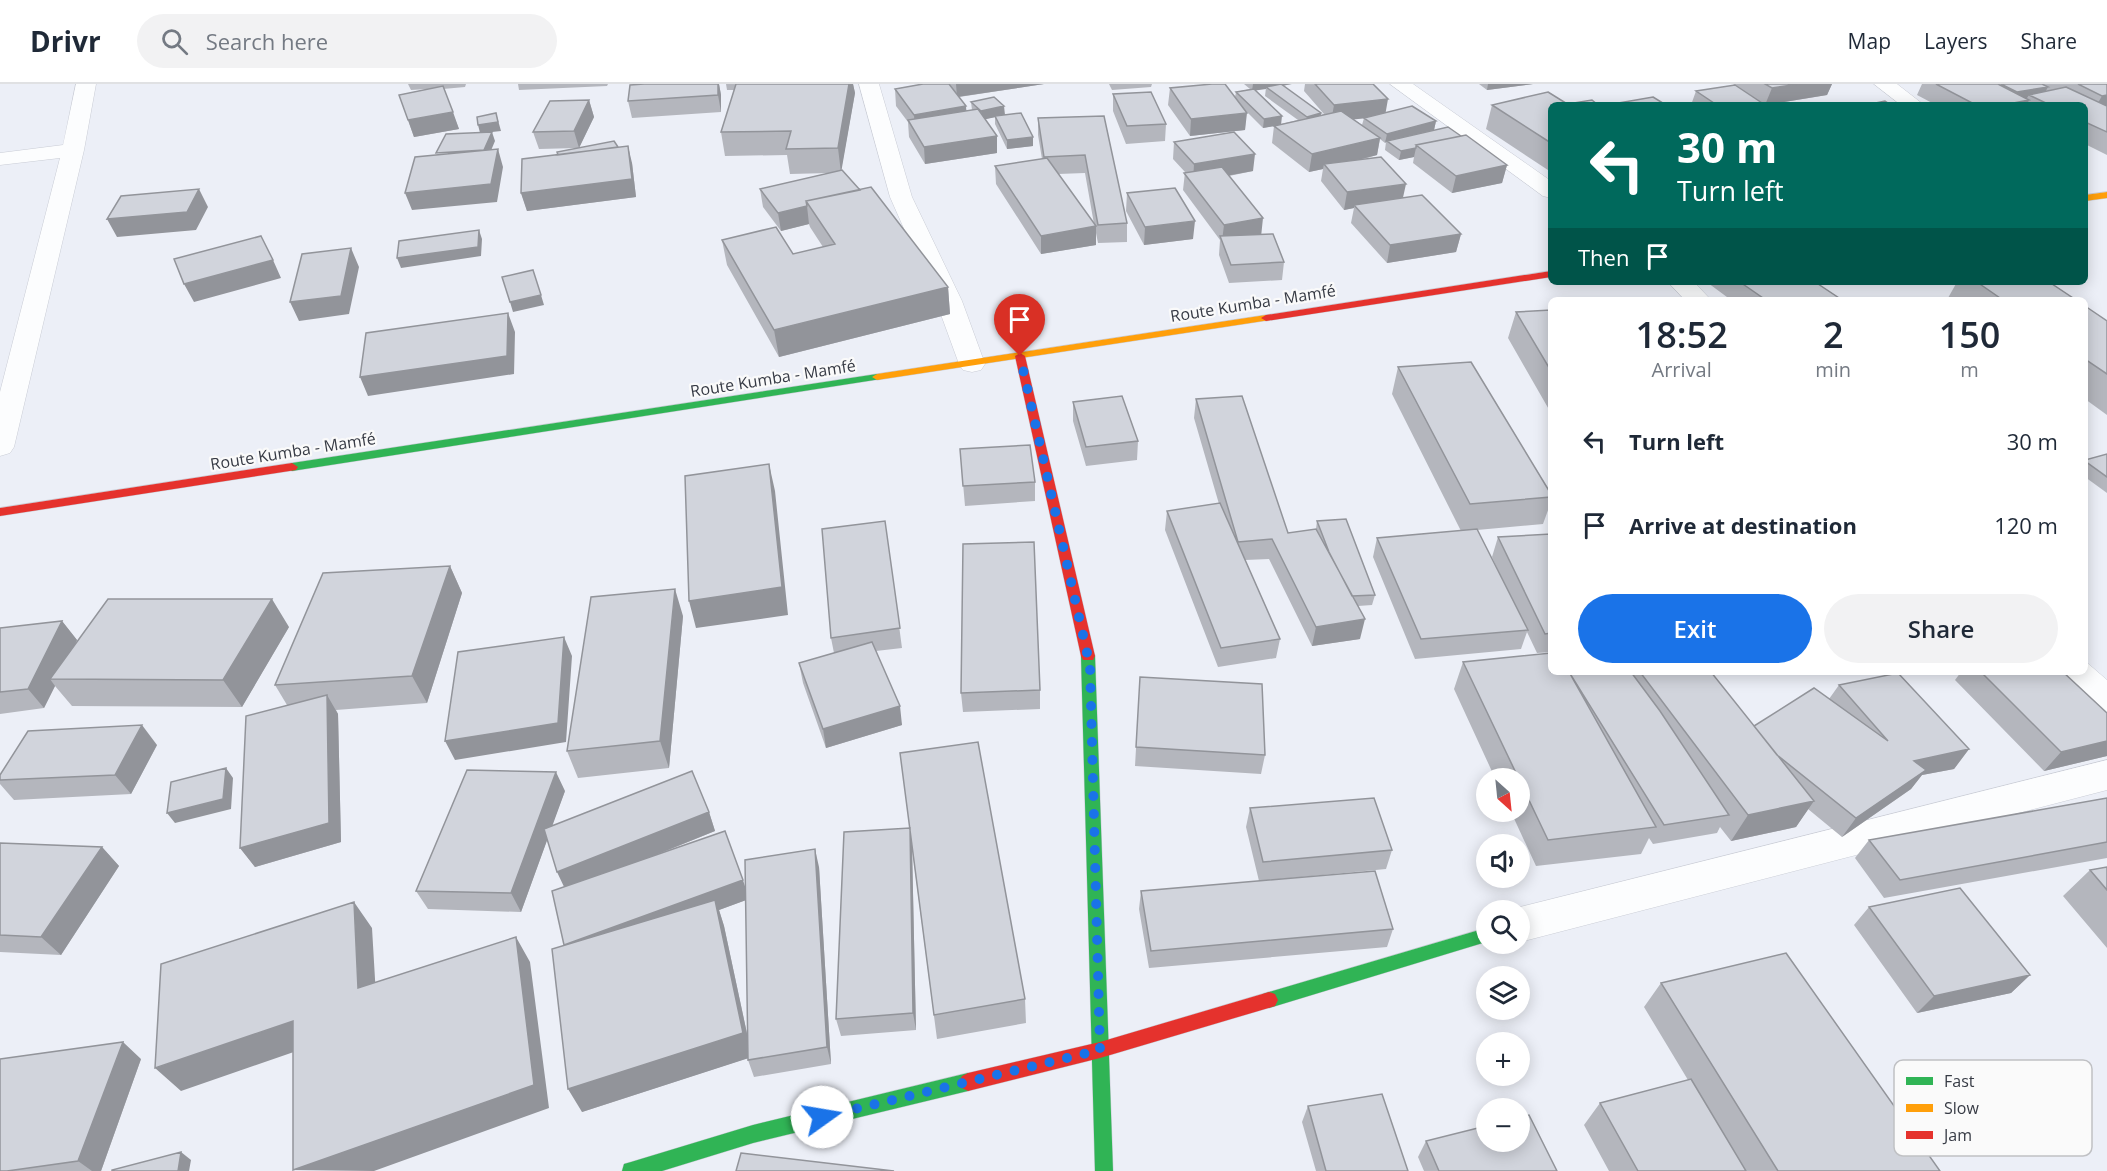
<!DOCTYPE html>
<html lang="en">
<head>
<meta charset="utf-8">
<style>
	:root { --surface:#fff; --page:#f2f2f3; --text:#1f2937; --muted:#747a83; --line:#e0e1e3; --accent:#1a73e8 }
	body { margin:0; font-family:"Open Sans",sans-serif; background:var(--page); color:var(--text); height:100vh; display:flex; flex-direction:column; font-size:22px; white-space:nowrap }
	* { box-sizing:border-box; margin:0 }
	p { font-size:20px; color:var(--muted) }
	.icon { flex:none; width:33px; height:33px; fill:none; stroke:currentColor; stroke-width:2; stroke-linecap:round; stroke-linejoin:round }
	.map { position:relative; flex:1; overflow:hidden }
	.sheet { position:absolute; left:1548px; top:213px; width:540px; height:378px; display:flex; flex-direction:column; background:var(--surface); border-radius:9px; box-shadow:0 3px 15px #0003 }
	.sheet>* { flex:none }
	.guide { position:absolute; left:1548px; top:18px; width:540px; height:183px; border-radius:9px; box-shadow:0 3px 15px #0003; background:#00695c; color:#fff; overflow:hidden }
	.needle { width:39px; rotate:153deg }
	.controls { position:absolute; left:1476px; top:684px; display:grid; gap:12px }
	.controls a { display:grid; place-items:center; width:54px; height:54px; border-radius:50%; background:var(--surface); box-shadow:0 3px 15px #0003; font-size:30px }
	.pin { position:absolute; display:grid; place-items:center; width:51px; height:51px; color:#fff; margin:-62px -26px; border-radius:50% 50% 50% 0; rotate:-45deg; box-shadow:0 0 6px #0007 }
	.pin .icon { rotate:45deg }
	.me { position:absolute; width:66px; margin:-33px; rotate:77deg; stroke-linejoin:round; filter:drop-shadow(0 0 4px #0008) }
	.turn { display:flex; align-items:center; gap:21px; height:126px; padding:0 30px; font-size:27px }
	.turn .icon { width:78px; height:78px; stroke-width:2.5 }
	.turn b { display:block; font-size:42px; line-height:51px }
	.then { display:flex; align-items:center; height:57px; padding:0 30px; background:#0003; gap:12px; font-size:22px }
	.eta { display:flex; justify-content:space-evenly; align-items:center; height:102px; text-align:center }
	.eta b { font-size:36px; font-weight:600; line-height:42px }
	.action { display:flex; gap:12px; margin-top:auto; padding:12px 30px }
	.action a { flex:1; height:69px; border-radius:36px; background:var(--accent); color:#fff; font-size:24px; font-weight:600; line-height:69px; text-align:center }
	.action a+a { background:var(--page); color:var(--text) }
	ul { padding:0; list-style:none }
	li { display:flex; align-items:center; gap:18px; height:84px; padding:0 30px }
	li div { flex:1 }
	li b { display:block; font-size:22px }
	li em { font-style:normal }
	header { display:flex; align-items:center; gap:36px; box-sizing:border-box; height:84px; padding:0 30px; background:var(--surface); border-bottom:2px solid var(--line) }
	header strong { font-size:28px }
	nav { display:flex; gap:33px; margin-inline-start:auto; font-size:21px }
	.search { width:420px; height:54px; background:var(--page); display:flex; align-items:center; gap:15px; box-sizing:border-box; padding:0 21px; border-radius:33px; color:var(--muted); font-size:22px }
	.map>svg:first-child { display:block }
</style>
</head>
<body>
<header>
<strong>Drivr</strong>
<div class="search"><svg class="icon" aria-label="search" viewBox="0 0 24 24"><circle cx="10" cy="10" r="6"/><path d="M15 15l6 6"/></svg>Search here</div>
<nav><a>Map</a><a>Layers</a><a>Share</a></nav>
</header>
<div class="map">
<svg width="2107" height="1087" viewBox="0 0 2107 1087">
	<rect width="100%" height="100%" fill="#eceff7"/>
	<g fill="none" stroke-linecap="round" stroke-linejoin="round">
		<g stroke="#c9ccd5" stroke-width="1">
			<path id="street" d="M76,0h20l-12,66 -70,297 -4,6 -10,3v-64l60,-234 -60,7v-12l63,-8z
				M859,0h20l33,113 50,104 23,63 -4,6 -9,2 -9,-2 -4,-6 -23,-63 -46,-104z
				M1390,0h23l138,97v17l-8,-2z
				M1874,0h23l27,21h-23z
				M1668,198h26l17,18h-26z
				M2085,577l22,19v34c-19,-6 -36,-25 -46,-42h24z
				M2107,676v30l-587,152v-32h-9l9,-3z"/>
		</g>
		<g stroke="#c9ccd5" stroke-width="1">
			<path id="fast" d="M877,290l4,1v4l-589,92 -6,-4 6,-4z
				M1088,567l5,1 2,4 18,515h-18l-14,-515 2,-4z
				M1486,844v14l-217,66 -6,-2 -3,-6 3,-6 6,-2z
				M968,989l6,3 3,6 -3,6 -6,3 -215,52 -91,28h-40l2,-7 7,-2 122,-37z"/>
		</g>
		<g stroke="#c9ccd5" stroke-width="1">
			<path id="slow" d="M2107,108v6l-22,3v-6z
				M1266,231l4,1v4l-393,60 -5,-3 5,-3z"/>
		</g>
		<g stroke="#c9ccd5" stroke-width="1">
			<path id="jam" d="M1551,187v6l-285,44 -5,-3 5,-3z
				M1020,269l5,3 70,300 -2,4h-10l-2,-4 -66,-300z
				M292,379l6,4 -2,3 -296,46v-8z
				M1269,908l6,2 3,6 -3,6 -175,52 -132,33 -6,-3 -3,-6 3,-6 6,-3 132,-31z"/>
		</g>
		<use href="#street" fill="#fcfdfe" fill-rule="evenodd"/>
		<use href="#fast" fill="#30b455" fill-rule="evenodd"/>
		<use href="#slow" fill="#ff9f0a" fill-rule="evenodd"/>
		<use href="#jam" fill="#e5322d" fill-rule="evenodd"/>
	</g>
	<path fill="#b4b6bd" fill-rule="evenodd" d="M408,0h58l-1,3 -22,2 16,40 -45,8 -15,-42 28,-6 -16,1z
		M518,0h90l-1,2 -88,4z
		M644,0h75l2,11v17l-89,6 -4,-17z
		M726,0h127l2,9 -14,77 107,117 2,27 -171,43 -52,-92 -5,-25 71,14 30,-7 -13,-20 -1,-3 -28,7 -18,-24 -3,-18 69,-16 -39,1 -3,-19 -62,1 -4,-24 13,-42h-7z
		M923,0h121l-85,13 8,14 5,-1 -1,-8 34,12 28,23v9l-26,3 -12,-25v-7l-10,2 12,17v17l-72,11 -16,-27 -1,-15 -12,-16 -1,-17z
		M1109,0h43l-1,3 -39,3z
		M1244,0h47l-8,2 38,27v2l3,-1 -20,-23 1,-7h68l12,29 51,8 -2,9 73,35 -5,18 -50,10 -39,-30 1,-6 -15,3 -14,-10 1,-8 -1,1 -5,-4 -3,16 -17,5 43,38 58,36 -5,18 -69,11 -36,-40 3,-15 -10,2 -23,-29 2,-12 -14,3 -37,-29 2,-17 -11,2 -17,-17 -1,19 -55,6 -22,-31 2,-17 65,9 1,-5 14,-3zM1266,4l-1,8 33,24 -17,4 -26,-34zM1364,34l-2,7 -8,-6z
		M1479,0h54l-46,6z
		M1733,0h99l-5,11 -62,10z
		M1922,0h185v71l-22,-11v-39h-149l-19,-10z
		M1696,7l69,14h-74z
		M1548,8l19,12 25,-4 6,5h-47v67l-65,-43 6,-24z
		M1113,10l53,30 -1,17 -39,3 -13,-33z
		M589,16l5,17 -15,31 39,-1 14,16 4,34 -109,14 -6,-18 56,-45 -38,1 -6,-17z
		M1104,32l23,107v19l-29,1 -2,-10v12l-55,9 -45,-70 -1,-18 47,-7 -4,-24v-17zM1085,89l9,51 -36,-50z
		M1174,58l79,29 -24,5 32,59 23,27 -2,18 -53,3 -10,-28 1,-15 -37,-50 2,-18 -12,-13z
		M1127,109l66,46 -49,6 -18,-34z
		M1708,198h107l27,18h-111l-23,-17z
		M1957,198h92l27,18h-125l-3,-2z
		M2085,222l22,15v94l-22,-16z
		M1551,226v103l-43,-75 8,-26z
		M1398,283l153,127v8l-8,22 -66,6 24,47 -9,-20 6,-20 53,-3v118l-14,1 -10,-21 -6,17 -106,10 -42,-102 4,-19 84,-7 -69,-137z
		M1196,315l92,134 28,-4 1,-8 58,74 -3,10 -14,1 2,33 -48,7 -43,-87 -24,1 35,79 -4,19 -58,9 -53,-137 2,-19 52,-7 -25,-86z
		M1073,318l65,39 -1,19 -51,6 -13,-45z
		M960,365l75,33v19l-70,5z
		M2107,370v39l-22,-16v-17z
		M885,437l17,127 -26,3 26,74 -76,23 -23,-65 -4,-20 35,-10 -3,-15z
		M450,482l12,27 -35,110 -91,7 2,4 3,128 -86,25 -15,-19 47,-143 -12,-20z
		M683,532l-14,152 -91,10 -11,-27z
		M62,537l15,19 -1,3 213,-16 -47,80 -170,-1 -17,-20 -11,22 -44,6v-86z
		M1463,578l88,10h160l43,54 75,-27 10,-14 130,64 -15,20 -32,6 -11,14 -69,48 -34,-28 -12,18 -65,14 -11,-14 -3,6 -64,11 -4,-6 -8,16 -105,12 -25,-54h9v-34h-25l-41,-89z
		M1961,588h102l44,41v43l-63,15 -89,-91z
		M1040,606v19l-77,3 -2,-19z
		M1139,612l126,59 -4,19 -126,-8z
		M157,661l-26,49 -117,6 -14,-16v-9z
		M565,707l-13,34 157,-13 6,19 -66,27 97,30 73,-21 12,197 -77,13 -6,-17v-2l-166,54 -18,-167 1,-58 -18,-47 -26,72 -93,-3 -12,-18zM746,816l2,138 -24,-112 -5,-16z
		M2107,714v60l-223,40 -29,-40 14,-18z
		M1250,724l142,42 -6,19 -127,12 -13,-54z
		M910,744l115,171 1,24 -89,16 -25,-191 4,182 -75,6 -5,-17z
		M0,759l102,4 17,19 -58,89 -61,-3z
		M2107,783v81l-44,-52 27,-26z
		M1141,807l252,38 -6,18 -238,21 -10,-59z
		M1869,823l161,68 -19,18 -94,20 -63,-88z
		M1661,899l279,188h-331l-25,-46 16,-22 88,-23 -44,-73z
		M141,975l-40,112h-101z
		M1308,1022l100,65h-92l-14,-49z
		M1426,1057l131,30h-133l-6,-14z"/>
	<path fill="#92949a" d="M718,0h1l2,11v17l-3,-17z
		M849,0h4l2,9 -14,80 -3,-25z
		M956,0h88l-87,13z
		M1253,0h39l-24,4 -2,-1v2l-14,2z
		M1488,0h45l-46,6z
		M1799,0h33l-5,11 -62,10 7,-17z
		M2048,3l-5,9 -14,-1 -2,3 -15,3 5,-9z
		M2107,11v15l-15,3 10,-17z
		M1388,15l-3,17 -54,6 3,-17z
		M589,16l5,17 -15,31 -5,-17z
		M2029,16l-2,5h-24z
		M966,22l1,17 -52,9 -1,-17z
		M1004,22l1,9 -23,5 -1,-9z
		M453,28l6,17 -45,8 -6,-17z
		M496,29l5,18 -9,1 3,9 -8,19 -9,-35z
		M1247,29l-2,17 -55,6 1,-17z
		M1321,29l-1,9 -15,4 2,-9z
		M1282,32l-1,9 -18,3 1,-9z
		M1436,37l-2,9 -47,11 -2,2 2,-9z
		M997,52v17l-72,11 -1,-17z
		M1033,53v9l-26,3v-9z
		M1380,54l-3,17 -50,13 -3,-4 -1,5 -14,3 3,-18z
		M628,62l4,17 4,34 -109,14 -6,-18z
		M1416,64l-2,9 -15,3 2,-9z
		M498,65l5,18 -6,35 -85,8 -7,-17z
		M1255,70l-2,17 -60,11 1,-18z
		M1507,81l-5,18 -50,10 4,-17z
		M1406,100l-4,18 -48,3v3l-10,2 3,-18z
		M199,105l9,18 -12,23 -79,7 -10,-18z
		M807,122l2,18 -28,7 -3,-18z
		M1263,134l-2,19 -39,4 2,-16z
		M1195,137l-2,18 -49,6 1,-18z
		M1096,142v19l-55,9v-18z
		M479,146l3,9 -1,17 -80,12 -4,-10z
		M1461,150l-5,18 -69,11 3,-18z
		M351,164l8,19 -10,47 -50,7 -9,-19z
		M273,176l8,18 -87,24 -10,-18z
		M948,203l2,27 -171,43 -5,-27z
		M541,211l3,10 -31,7 -3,-10z
		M508,229l7,19 -1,42 -146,22 -8,-19z
		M769,380l6,27 13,124 -92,13 -7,-27z
		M450,482l12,27 -35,110 -15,-27z
		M675,505l8,27 -14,152 -9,-27z
		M272,515l17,28 -47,80 -19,-27z
		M1365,535l-5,20 -48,7 4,-19z
		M62,537l15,19 -19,39h-8l5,7 -11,22 -16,-19z
		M564,553l8,19 -6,86 -111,18 -10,-19z
		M327,611l11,19 3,128 -86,25 -15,-19z
		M900,622l2,19 -76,23 -3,-19z
		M142,641l15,20 -26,49 -16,-19z
		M2107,657v15l-63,15 17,-19z
		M1969,665l-15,20 -32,6 -11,14 -69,48 14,-19 58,-57z
		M226,684l7,10 -2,31 -56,14 -8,-10z
		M556,688l9,19 -44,121 -10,-19z
		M1814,717l-18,26 -65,14 17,-26z
		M709,728l6,19 -149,60 -9,-19z
		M910,744l2,18 4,184 -3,-17z
		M102,763l17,19 -58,89 -20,-18z
		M815,765l4,18 12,197 -4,-17z
		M743,796l6,19 -30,11 5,16 28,131 -170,55 -14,-23 -4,-144z
		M354,818l18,26 5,85 -19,-25z
		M516,853l14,25 19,146 -175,63 -81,-1z
		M2030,891l-19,18 -94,20 17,-17z
		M293,937l21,24 -133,46 -26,-23z
		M123,958l18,17 -40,112h-9l-14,-10z
		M181,1068l10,8 -2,11h-11z"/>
	<path fill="#d1d4dc" stroke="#92949a" stroke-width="1.5" d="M644,0h74v11l-90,6 2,-16z
		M736,0h113l-11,64 -52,1 5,-18 -70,1z
		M923,0h26l17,22 -52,9 -19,-26z
		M1212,0h13l22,29 -56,6 -21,-31z
		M1281,0l40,29 -14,4 -41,-30z
		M1315,0h58l15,15 -54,6z
		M1765,0h34l-27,4z
		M1936,0h62l31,16 -26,5h-27z
		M2001,0h41l6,3 -31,5z
		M2078,0h29v11l-5,1z
		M1735,1l30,20h-48l-21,-14z
		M443,2l10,26 -45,8 -9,-25z
		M2066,3l41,19v26l-22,-10v-17h-35l-21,-10z
		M1254,5l28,27 -18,3 -28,-27z
		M1151,8l15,32 -39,2 -14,-32z
		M1548,8l21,13h-18v38l-59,-38z
		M994,13l10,9 -23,5 -10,-9z
		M1653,13l13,8h-59z
		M589,16l-15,31 -41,1 17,-31z
		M1592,16l6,5h-29l-2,-1z
		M1885,17l6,4h-25z
		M1412,22l24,15 -49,13 -23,-16z
		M978,25l19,27 -73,11 -16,-27z
		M1341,27l39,27 -68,16 -38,-28z
		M496,29l2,9 -20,3 -1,-8z
		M1021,29l12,24 -26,3 -12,-24z
		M1104,32l23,107 -29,2 -13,-70 -41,2 -6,-39z
		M1448,43l13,9 -45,9v3l-15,3 -14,-10z
		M492,48l-8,18 -48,3 10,-19z
		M1234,48l21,22 -61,10 -20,-22z
		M1466,51l41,30 -51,11 -40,-31z
		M614,57l4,6 -60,8 -1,-3z
		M628,62l4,33 -111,14 1,-34z
		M498,65l-7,35 -86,9 10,-36z
		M1381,73l25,27 -59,8 -23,-28z
		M1047,74l49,68 -55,10 -46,-70z
		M1222,83l41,51 -39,7 -40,-52z
		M842,86l18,20 -54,11 1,5 -29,7 -18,-24z
		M871,103l77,100 -174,43 -52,-90 54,-13 17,27 42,-10 -29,-43z
		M1175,104l20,33 -50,6 -18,-34z
		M199,105l-12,23 -80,7 14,-23z
		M1422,111l39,39 -71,11 -36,-40z
		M479,146l-1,17 -81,11 2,-17z
		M1273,150l11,28 -53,3 -11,-29z
		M261,152l12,24 -89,24 -10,-25z
		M351,164l-10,48 -51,6 12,-48z
		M533,186l8,25 -31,7 -8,-25z
		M1740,198h75l27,18h-76z
		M1977,198h72l27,18h-73z
		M2085,222l22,15v53l-22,-15z
		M1551,226v61l-35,-59z
		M508,229l-1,43 -147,21 6,-44z
		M1471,278l80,132v3l-81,7 -72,-137z
		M1122,312l16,45 -52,6 -13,-45z
		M1242,312l46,137 28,-4 49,90 -49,8 -44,-88 -34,3 -42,-143z
		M1030,361l5,37 -72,4 -3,-37z
		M2107,370v23l-22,-16v-1z
		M769,380l13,123 -93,14 -4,-125z
		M1220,419l60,136 -59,9 -54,-137z
		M1346,435l29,76 -23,1 -23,-44 -12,-31z
		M885,437l15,107 -69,10 -9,-109z
		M1477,445l51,101 -107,9 -44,-101z
		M1551,450v99l-6,1 -47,-97z
		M1034,458l6,148 -79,3 2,-149z
		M450,482l-38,110 -137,9 48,-112z
		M675,505l-15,152 -93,10 24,-154z
		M108,515h164l-49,81 -173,-1z
		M62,537l-34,68 -28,3v-64z
		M564,553l-6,86 -113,18 13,-89z
		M872,558l28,64 -77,23 -24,-66z
		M1551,569v19h18l87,155 -108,13 -85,-178z
		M1569,588h62l29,39 69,104 -65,10z
		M1640,588h71l103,129 -66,14z
		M1981,588h82l44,41v28l-46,11z
		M1898,589l71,76 -55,12 12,9 -70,48 -79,-63 -23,-29 60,-38 74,53 -49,-56z
		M1140,593l122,7 3,71 -129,-8z
		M327,611l2,128 -89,25 6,-132z
		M142,641l-27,50 -115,5v-5l28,-44z
		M978,658l47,257 -91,16 -34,-262z
		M226,684l-3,31 -56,14 4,-31z
		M467,686l89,2 -45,121 -95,-2z
		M692,687l17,41 -152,60 -13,-43z
		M1374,714l18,52 -129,12 -13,-54z
		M2107,714v44l-207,38 -31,-40z
		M910,744l3,185 -77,6 8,-187z
		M725,747l18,49 -179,65 -12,-54z
		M0,759l102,4 -61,90 -41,-2z
		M815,765l12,198 -79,13 -3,-200z
		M2107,783v23l-17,-20z
		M1375,787l18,58 -242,22 -10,-60z
		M1960,804l70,87 -96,21 -65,-89z
		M715,816l28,133 -175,56 -16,-140z
		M354,818l4,86 158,-51 18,148 -241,85v-149l-138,47 6,-104z
		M1786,869l154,218h-162l-117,-188z
		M123,958l-45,119 -71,10h-7v-112z
		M1691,995l55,92h-108l-38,-68z
		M1382,1010l26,77h-82l-18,-65z
		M1529,1031l28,56h-118l-13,-30 60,-15v16h34v-25z
		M181,1068l-3,19h-66v-1z
		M741,1069l153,18h-158z"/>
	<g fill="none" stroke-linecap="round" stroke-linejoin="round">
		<path stroke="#1a73e8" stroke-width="10" stroke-dasharray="0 18" d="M822,1033l278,-67 -10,-384 -70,-310"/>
	</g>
	<g text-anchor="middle" stroke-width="4.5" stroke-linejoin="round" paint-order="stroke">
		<g font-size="16" fill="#373b45" stroke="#fafafa">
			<text transform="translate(1253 219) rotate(-9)" y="6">Route Kumba - Mamfé</text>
			<text transform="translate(773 294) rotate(-9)" y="6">Route Kumba - Mamfé</text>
			<text transform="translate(293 367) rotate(-9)" y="6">Route Kumba - Mamfé</text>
		</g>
	</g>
	<rect x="1894" y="976" width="198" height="96" rx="9" fill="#fafafa" stroke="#c0c1c4" stroke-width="1.5"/>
	<rect x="1906" y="993" width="27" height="8" fill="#30b455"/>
	<rect x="1906" y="1020" width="27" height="8" fill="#ff9f0a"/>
	<rect x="1906" y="1047" width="27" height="8" fill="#e5322d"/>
	<g font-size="16" fill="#373b45">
		<text x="1944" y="1003">Fast</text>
		<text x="1944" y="1030">Slow</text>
		<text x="1944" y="1057">Jam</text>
	</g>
</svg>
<div class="controls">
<a><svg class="needle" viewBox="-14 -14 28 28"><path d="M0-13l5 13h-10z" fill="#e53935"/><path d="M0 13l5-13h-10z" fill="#747a83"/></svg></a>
<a><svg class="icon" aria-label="sound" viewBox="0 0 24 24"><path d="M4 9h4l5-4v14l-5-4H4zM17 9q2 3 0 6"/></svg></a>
<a><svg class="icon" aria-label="search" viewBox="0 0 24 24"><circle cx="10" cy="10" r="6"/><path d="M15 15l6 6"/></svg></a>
<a><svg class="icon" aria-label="layers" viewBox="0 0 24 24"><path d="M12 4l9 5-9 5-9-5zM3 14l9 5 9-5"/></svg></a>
<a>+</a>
<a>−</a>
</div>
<div class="pin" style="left:1020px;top:272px;background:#d93025"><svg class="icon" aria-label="arrive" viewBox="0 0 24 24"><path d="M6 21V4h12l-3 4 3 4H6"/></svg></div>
<svg class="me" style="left:822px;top:1033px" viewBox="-20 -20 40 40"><circle r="19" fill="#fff"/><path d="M0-13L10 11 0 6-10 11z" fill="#1a73e8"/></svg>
<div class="guide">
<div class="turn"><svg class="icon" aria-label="left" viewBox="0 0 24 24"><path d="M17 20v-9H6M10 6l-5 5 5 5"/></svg><div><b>30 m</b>Turn left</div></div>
<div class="then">Then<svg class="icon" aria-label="arrive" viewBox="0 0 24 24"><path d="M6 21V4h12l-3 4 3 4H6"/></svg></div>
</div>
<section class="sheet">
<div class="eta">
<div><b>18:52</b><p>Arrival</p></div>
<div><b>2</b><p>min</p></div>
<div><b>150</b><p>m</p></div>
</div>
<ul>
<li><svg class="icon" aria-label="left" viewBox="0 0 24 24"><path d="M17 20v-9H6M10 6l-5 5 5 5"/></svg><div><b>Turn left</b></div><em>30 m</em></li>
<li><svg class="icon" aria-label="arrive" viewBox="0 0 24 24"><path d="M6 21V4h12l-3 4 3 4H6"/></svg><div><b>Arrive at destination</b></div><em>120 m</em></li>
</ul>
<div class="action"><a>Exit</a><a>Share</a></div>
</section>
</div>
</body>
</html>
